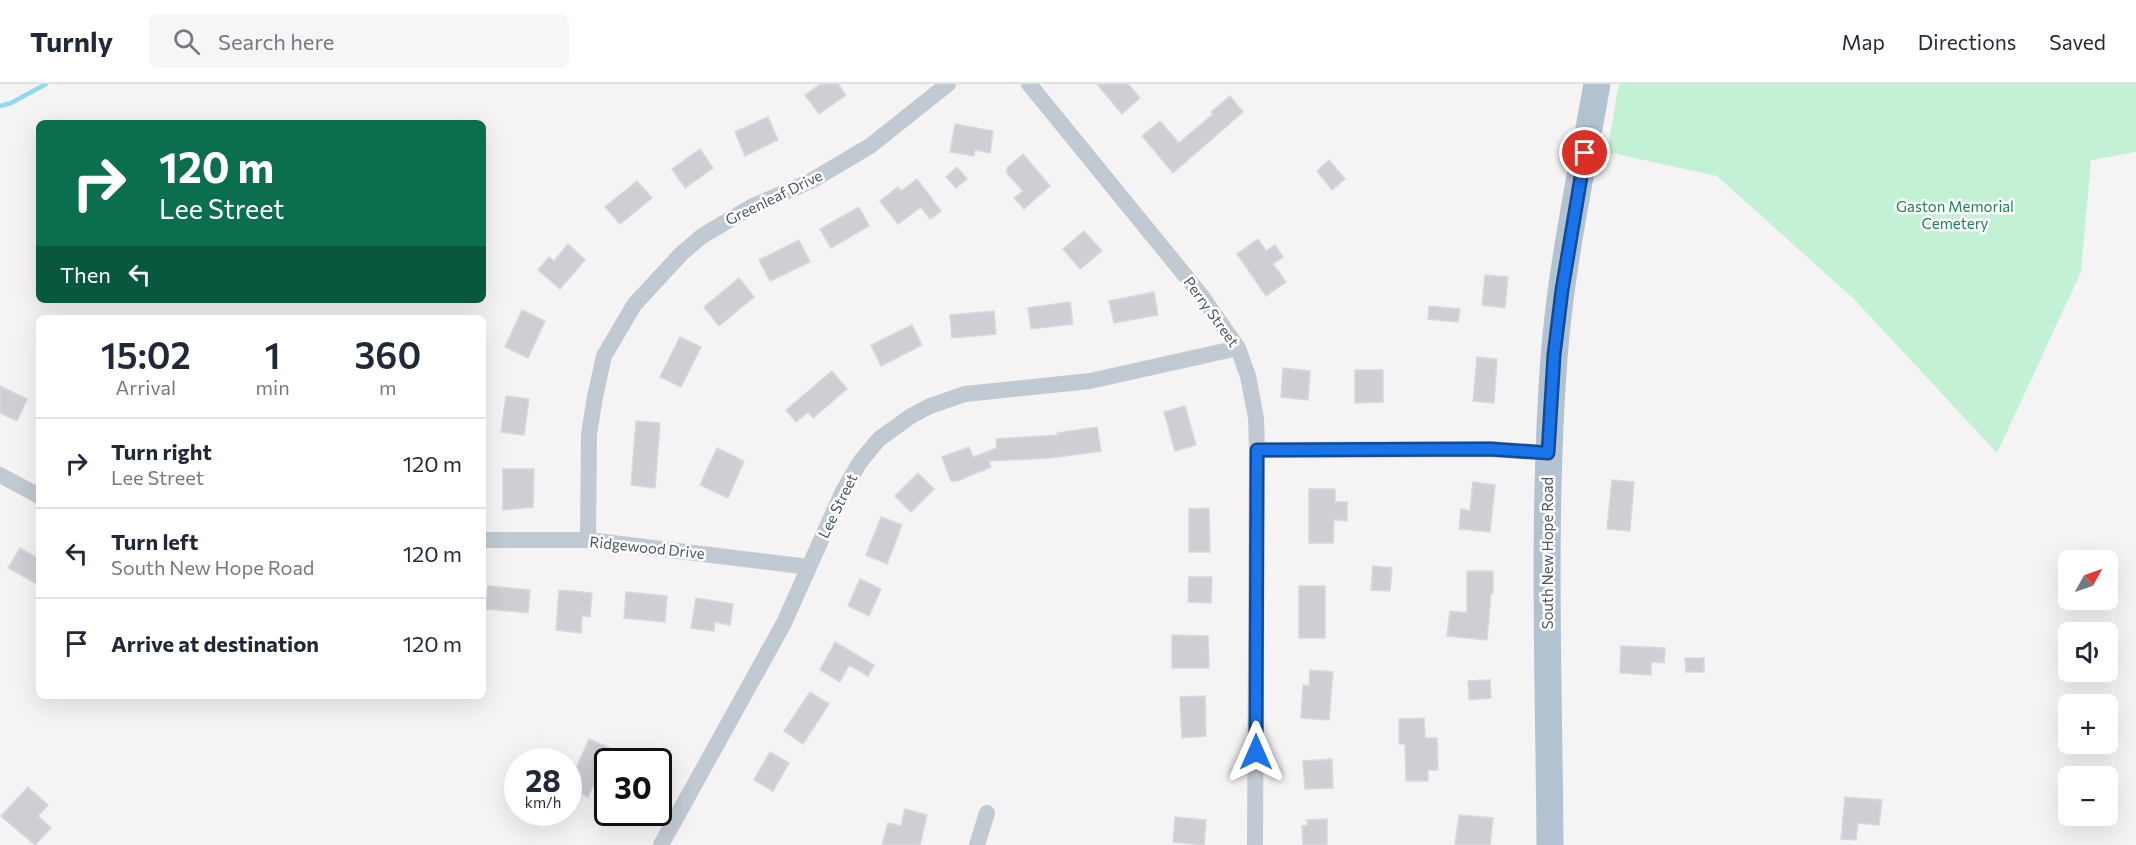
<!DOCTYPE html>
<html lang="en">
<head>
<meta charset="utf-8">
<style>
	:root { --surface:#fff; --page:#f6f6f7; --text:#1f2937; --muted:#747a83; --line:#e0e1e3 }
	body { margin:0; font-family:Commissioner,sans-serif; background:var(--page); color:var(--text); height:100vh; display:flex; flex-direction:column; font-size:22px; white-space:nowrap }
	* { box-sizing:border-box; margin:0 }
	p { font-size:20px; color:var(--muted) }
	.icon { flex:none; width:33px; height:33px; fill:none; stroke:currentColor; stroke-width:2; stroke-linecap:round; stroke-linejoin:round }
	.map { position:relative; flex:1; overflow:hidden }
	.details { position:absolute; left:36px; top:231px; width:450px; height:384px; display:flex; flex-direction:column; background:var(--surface); border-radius:9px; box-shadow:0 6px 24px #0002 }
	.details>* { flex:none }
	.banner { position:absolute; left:36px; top:36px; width:450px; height:183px; border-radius:9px; box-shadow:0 6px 24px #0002; background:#0b6e4f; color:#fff; overflow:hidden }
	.needle { width:39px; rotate:50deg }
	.fabs { position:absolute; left:2058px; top:466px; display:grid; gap:12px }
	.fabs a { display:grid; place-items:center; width:60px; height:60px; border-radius:9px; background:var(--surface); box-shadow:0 6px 24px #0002; font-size:30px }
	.speed { position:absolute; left:504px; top:664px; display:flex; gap:12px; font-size:30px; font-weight:700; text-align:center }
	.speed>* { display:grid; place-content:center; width:78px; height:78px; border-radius:50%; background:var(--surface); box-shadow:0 6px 24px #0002; line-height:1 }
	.speed small { font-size:15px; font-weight:400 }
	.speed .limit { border:3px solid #111; border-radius:9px; background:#fff; color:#111 }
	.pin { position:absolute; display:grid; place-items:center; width:51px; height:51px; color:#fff; margin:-26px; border:3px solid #fff; border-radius:50%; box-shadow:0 2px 6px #0007 }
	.me { position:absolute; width:66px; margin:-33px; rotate:0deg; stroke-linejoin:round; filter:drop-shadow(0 0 4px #0008) }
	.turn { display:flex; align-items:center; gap:21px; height:126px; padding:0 24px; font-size:27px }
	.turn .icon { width:78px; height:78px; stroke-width:2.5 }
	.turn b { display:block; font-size:42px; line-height:51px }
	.then { display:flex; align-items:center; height:57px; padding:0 24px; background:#0003; gap:12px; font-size:22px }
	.eta { display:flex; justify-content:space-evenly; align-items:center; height:102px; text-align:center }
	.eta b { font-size:36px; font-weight:600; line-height:42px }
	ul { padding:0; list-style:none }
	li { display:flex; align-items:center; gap:18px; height:90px; padding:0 24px; border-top:2px solid var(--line) }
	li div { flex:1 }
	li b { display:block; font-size:22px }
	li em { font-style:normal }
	header { display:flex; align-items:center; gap:36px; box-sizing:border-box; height:84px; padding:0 30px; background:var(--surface); border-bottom:2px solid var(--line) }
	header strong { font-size:28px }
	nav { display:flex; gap:33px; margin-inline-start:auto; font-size:21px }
	.search { width:420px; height:54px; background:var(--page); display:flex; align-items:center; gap:15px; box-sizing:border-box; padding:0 21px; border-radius:9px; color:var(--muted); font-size:22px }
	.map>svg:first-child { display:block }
</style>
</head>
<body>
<header>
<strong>Turnly</strong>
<div class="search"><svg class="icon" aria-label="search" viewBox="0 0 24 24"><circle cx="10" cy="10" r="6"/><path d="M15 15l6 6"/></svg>Search here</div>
<nav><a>Map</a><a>Directions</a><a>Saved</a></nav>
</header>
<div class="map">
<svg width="2136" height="761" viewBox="0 0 2136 761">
	<rect width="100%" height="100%" fill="#f5f3f3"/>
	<path fill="#c3f1d5" d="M1619,0h517v68l-45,8 -10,112 -84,181 -143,-154 -137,-123 -110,-24z"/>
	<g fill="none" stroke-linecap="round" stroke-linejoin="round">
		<path stroke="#90daee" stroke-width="4.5" d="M0,22l11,-3 35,-19"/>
	</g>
	<path fill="#cdcfd5" stroke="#d7d9de" stroke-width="1.5" d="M821,0h17l8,11 -27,19 -14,-19z
		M1097,0h31l12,14 -18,16z
		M1230,12l13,16 -70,61 -31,-37 18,-15 19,22 34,-29 -2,-2z
		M768,33l10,23 -33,16 -10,-24z
		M955,40l38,7 -3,22 -15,-3 -1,6 -24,-4z
		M700,65l13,19 -28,20 -13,-19z
		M1023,70l27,32 -26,23 -10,-11 9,-7 -16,-18v-5z
		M1329,76l16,19 -13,11 -15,-19z
		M957,83l10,12 -11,9 -10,-11z
		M917,95l24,32 -11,8 -9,-12 -23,17 -18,-23 18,-14 3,4z
		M637,97l15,17 -32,26 -15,-17z
		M859,123l10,19 -38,22 -11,-19z
		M1084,147l18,20 -22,18 -17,-20z
		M1258,155l8,12 9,-6 8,12 -10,7 13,18 -20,14 -29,-42z
		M799,156l11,22 -40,19 -11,-21z
		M568,160l17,16 -25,29 -22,-19 11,-13 5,4z
		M1485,191l23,2 -3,31 -23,-3z
		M739,194l15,19 -35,29 -15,-19z
		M1154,208l4,23 -44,8 -5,-22z
		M1070,218l3,22 -42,5 -3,-21z
		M1429,222l31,3 -2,13 -30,-3z
		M522,226l23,11 -17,37 -23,-11z
		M994,227l2,23 -44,4 -2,-23z
		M912,241l10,20 -41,21 -10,-21z
		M680,253l21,10 -20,40 -21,-10z
		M1477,273l20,2 -3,44 -21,-2z
		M1283,284l27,3 -2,29 -27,-3z
		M1355,286h28v32l-28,1z
		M832,287l15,18 -34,29 -5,-6 -12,10 -10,-12z
		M0,302l27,13 -10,22 -17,-8z
		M506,312l23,3 -5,36 -23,-3z
		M1185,322l11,39 -21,6 -11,-39z
		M636,337l24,2 -5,65 -24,-3z
		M1097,343l4,24 -51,7 -61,3 2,6 -34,14h-6l-9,-24 27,-10 4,10 24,-9 -1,-9 62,-4 -1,-2z
		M717,364l27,13 -16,37 -28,-13z
		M503,385h31l-1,38 -30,3z
		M918,389l16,16 -23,23 -16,-16z
		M1612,396l22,2 -4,49 -23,-2z
		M1473,398l22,3 -5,47 -31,-3 2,-20 9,2z
		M1309,405h26v13h12v19l-13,-1 -1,23h-24z
		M1209,424l1,44h-21v-43z
		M881,433l21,8 -15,39 -21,-9z
		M20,464l19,11v26l-31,-17z
		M1373,482l19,2 -2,23 -19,-1z
		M1467,487h26v22h-2l-4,47 -40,-4 3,-25 17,2z
		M1189,493h23l-1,26 -23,-1z
		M860,495l21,10 -12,27 -21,-10z
		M488,502l42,4 -2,23 -42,-4z
		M1299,502h26v52h-26z
		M559,506l33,3 -2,24 -8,-1 -1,17 -25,-3z
		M626,508l41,4 -2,26 -41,-4z
		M696,514l37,6 -3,21 -15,-3 -1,9 -23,-3z
		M1172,551l36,1 1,32h-37z
		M835,558l39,23 -6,11 -19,-11 -9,17 -20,-12z
		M1621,562l44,2 -1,15 -13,-1v13l-31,-2z
		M1685,574h19v14h-18z
		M1310,586l23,2 -4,48 -28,-2 2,-33 6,1z
		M1490,596l1,18 -22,2 -1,-19z
		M810,608l19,12 -26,40 -19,-13z
		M1205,612l1,40 -24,2 -2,-41z
		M1424,634l1,20h12l1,32h-10v11h-22l-1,-37h-6v-25z
		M589,655l21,9 -22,49 -20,-10v-25l9,4z
		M770,668l19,11 -16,28 -19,-11z
		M1332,675l1,29 -28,1 -2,-28z
		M28,703l20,18 -10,11 13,12 -16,17 -34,-29z
		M1845,713l37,3 -3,25 -21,-2 -2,17 -15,-1z
		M905,725l22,6 -7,30h-38l6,-22 13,3z
		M1459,731l34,3 -3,27h-35z
		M1175,733l31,3 -2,25 -31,-3z
		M1327,735v26h-24l-1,-19 6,-1 -1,-5z"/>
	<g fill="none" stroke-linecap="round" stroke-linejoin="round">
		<path stroke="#c1cad2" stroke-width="16" d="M1029,0l172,211 37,53 10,28 8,42 1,32 -2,395
			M1257,366l233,-1 58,4
			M0,391l39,21
			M483,456h105l221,27
			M588,456l1,-106 6,-37 9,-41 30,-51 47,-51 21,-18 51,-30 58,-25 59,-35 78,-62
			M661,761l123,-222 59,-132 17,-29 19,-23 32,-23 19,-10 35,-12 125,-13 148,-33
			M977,761l10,-32"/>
		<path stroke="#b3c2d1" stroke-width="27" d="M1550,761c-1,-162 -8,-325 4,-487 7,-92 27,-183 43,-274"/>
	</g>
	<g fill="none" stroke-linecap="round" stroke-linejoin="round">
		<g stroke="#114b97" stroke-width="15">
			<path id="route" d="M1256,668l1,-302 233,-1 58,4 6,-98 8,-65 23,-137"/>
		</g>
		<use href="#route" stroke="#1a73e8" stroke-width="10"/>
	</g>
	<g text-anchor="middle" stroke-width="5" stroke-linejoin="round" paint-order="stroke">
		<g font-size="15" fill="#4a5661" stroke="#fff">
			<text transform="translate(774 114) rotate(-26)" y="5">Greenleaf Drive</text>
			<text transform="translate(1211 228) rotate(54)" y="5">Perry Street</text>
			<text transform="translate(838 422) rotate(-64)" y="5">Lee Street</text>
			<text transform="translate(647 464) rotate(6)" y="5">Ridgewood Drive</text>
			<text transform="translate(1548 469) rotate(-90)" y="5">South New Hope Road</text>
		</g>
		<g font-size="15" fill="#17864f" stroke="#fff">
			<text x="1955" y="128">Gaston Memorial<tspan x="1955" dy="17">Cemetery</tspan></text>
		</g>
	</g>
</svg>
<div class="fabs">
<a><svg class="needle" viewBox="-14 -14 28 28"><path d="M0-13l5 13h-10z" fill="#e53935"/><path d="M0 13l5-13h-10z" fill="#747a83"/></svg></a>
<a><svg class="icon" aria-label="sound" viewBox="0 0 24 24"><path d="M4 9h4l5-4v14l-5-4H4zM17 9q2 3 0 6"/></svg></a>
<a>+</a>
<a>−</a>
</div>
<div class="speed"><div>28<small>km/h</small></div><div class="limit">30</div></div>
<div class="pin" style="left:1585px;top:69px;background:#d93025"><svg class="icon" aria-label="arrive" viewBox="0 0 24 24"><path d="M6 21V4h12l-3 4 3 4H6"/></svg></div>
<svg class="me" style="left:1256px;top:668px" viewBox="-20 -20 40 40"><path d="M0-17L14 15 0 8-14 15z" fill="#1a73e8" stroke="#fff" stroke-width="4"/></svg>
<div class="banner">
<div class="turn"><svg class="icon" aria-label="right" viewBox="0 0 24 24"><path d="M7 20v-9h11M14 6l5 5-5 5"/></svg><div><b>120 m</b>Lee Street</div></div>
<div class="then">Then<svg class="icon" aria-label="left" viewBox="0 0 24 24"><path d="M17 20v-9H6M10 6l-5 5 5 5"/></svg></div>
</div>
<section class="details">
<div class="eta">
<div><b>15:02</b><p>Arrival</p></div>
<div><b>1</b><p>min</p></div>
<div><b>360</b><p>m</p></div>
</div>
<ul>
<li><svg class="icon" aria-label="right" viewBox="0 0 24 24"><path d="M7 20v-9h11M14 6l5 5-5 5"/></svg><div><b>Turn right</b><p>Lee Street</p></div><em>120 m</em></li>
<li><svg class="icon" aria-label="left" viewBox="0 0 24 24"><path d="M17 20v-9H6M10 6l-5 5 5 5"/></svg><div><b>Turn left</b><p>South New Hope Road</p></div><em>120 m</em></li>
<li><svg class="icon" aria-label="arrive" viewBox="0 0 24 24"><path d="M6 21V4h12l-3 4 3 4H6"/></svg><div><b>Arrive at destination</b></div><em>120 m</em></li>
</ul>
</section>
</div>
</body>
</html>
